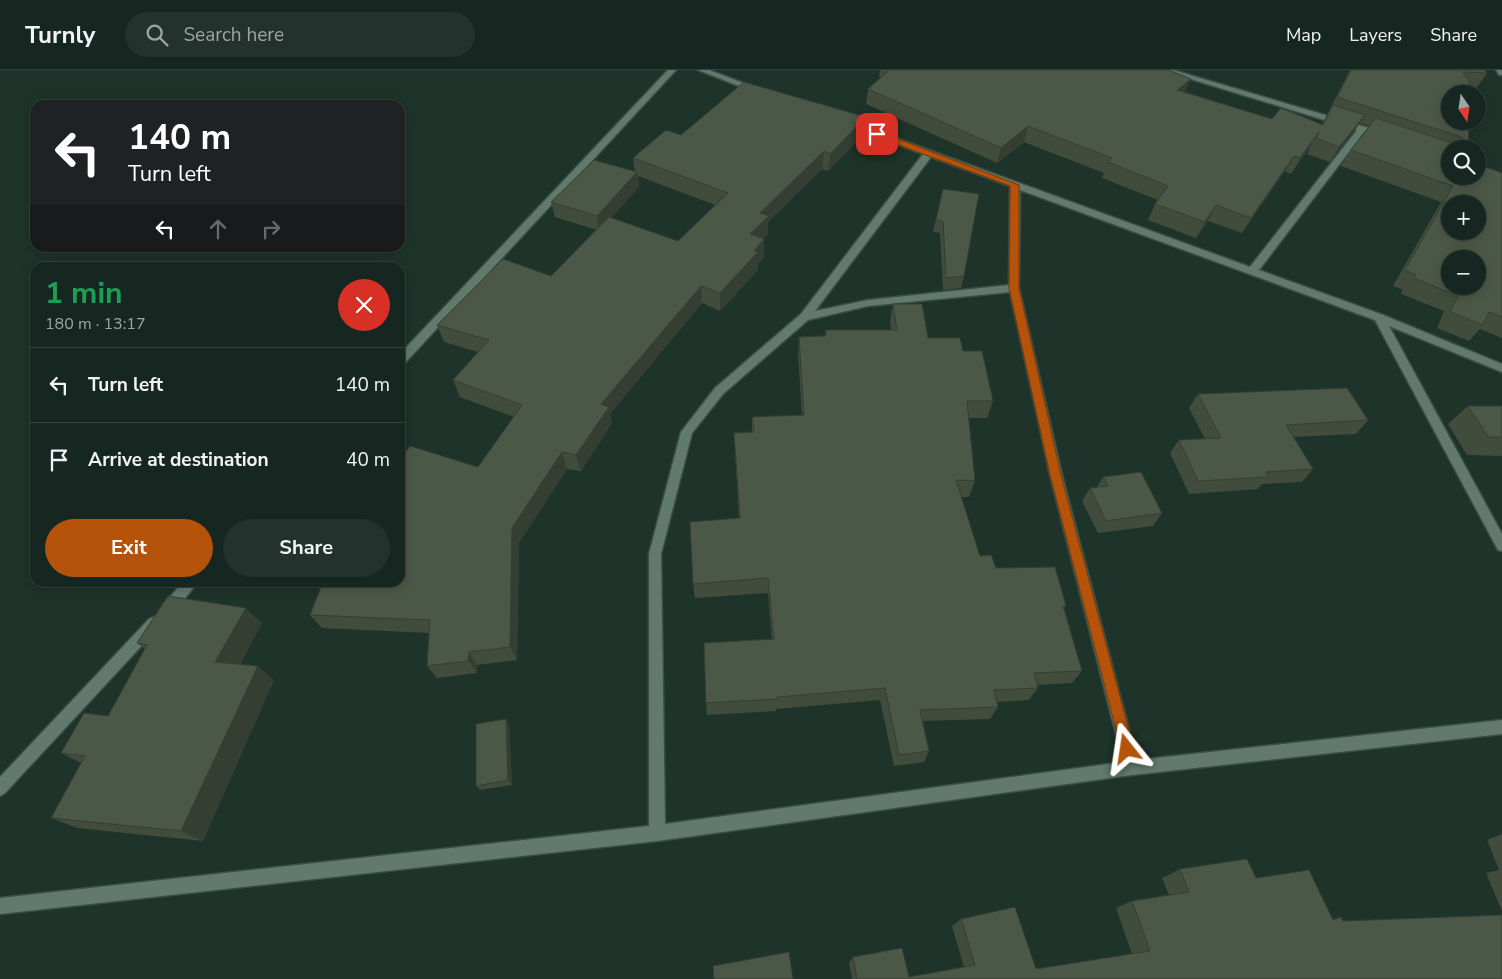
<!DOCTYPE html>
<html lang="en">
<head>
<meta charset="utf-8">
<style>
	:root { --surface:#162620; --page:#23322d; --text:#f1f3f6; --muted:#9ea5a5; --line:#35433e; --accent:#b45309 }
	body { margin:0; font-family:"Nunito Sans",sans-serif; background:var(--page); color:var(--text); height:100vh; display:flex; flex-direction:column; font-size:19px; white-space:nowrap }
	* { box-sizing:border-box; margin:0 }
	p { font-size:16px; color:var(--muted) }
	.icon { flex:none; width:28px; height:28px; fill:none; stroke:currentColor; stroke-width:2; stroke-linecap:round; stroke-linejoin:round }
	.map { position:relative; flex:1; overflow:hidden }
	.side { position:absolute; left:30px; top:192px; width:375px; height:325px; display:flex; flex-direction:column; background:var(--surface); border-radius:15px; box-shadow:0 2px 12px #0003,0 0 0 1px var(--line) }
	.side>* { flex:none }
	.guide { position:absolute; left:30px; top:30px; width:375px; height:152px; border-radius:15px; box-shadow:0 2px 12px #0003,0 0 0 1px var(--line); background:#202124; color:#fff; overflow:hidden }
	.needle { width:32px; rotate:167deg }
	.tools { position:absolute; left:1441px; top:15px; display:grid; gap:10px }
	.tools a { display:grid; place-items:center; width:45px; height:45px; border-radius:50%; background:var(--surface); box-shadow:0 2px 12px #0003,0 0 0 1px var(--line); font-size:25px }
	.pin { position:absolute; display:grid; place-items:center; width:42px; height:42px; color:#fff; margin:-21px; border-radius:10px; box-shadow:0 2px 8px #0006 }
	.me { position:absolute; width:55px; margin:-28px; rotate:345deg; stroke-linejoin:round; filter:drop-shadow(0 0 4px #0008) }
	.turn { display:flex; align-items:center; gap:18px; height:105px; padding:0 15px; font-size:22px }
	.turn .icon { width:65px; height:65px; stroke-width:2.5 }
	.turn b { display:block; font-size:35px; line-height:42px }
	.lanes { display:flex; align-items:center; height:48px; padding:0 15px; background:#0003; justify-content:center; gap:25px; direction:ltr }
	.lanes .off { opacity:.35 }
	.round { display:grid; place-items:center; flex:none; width:52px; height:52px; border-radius:26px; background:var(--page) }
	.headline { display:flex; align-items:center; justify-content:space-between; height:85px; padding:0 15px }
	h1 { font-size:30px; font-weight:700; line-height:38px; color:#1e9e55 }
	.primary-button { display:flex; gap:10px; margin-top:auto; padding:10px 15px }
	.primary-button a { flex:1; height:58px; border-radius:30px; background:var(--accent); color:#fff; font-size:20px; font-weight:700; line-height:58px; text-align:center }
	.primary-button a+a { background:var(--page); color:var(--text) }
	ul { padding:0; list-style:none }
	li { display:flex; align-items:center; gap:15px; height:75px; padding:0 15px; border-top:1px solid var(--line) }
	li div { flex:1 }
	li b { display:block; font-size:19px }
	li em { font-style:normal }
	header { display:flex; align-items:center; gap:30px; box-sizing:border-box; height:70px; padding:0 25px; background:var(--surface); border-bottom:1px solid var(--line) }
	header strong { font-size:24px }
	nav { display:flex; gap:28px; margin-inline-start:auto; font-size:18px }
	.search { width:350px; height:45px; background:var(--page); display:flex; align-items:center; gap:12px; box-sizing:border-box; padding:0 18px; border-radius:28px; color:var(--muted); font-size:19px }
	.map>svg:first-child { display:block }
</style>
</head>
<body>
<header>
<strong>Turnly</strong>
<div class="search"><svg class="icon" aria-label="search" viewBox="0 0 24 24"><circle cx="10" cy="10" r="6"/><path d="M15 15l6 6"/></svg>Search here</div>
<nav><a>Map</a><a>Layers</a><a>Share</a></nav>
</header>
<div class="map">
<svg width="1502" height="909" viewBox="0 0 1502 909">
	<rect width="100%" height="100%" fill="#1e332a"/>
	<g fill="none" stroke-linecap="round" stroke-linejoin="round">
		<g stroke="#3b4e46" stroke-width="3">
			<path id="minor" d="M668,0h8l-272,294 -4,1v-11z
				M698,0h11l50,19 -7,2z
				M1161,0h12l213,63 1,2 -4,3 -19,-6 -105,138 124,45 119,49v8l-113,-46 113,208v17l-4,-1 -123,-230 -355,-130 -1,98 43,187 75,285 365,-40v14l-370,41 -475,66 -657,73v-16l649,-72v-272l32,-122 34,-44 86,-74 122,-160 -78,-30 7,-2 398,145 107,-137zM931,87l79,29 -1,99 -141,15 -53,11zM1010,222l40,183 73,287 -458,62 -4,-270 31,-121 31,-39 85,-74 60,-14z
				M1496,0h6v5h-3z
				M183,512h15l-25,31 -5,2 -5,-2 -2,-4 2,-4z
				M154,547l5,2 2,4 -2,4 -154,166 -5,3v-19l149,-158z"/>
		</g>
		<use href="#minor" fill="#627a6e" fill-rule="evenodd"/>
	</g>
	<path fill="#414c3d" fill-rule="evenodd" d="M880,0h289l16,22 87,27 50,5 28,-54h134l3,3 -11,16 -6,-1 -2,61 -18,27 52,-3v165l-22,-9 -11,12 -32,-13 7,-17 -43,-17 2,-4 -10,-4 48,-84 -100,-36 10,-16 18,-24 -10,-3 -4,7 -25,32 -23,-8 3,-7 -19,27 -6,-3 -43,62 -34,-12 -12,17 -48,-18 7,-16 3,-4 -56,-22 2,-5 -80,-31 -27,21 -131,-59 2,-15 13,-12h-2z
		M866,47l-2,17 -36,37 -6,-2 -54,53v12l-5,5 1,18 -6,7v6l-38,41 -18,-8 -92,111 2,9 -31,48 -14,-2 -48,74 -2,117 -40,5v8l-40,5 -10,-12 2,-33 -107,-5 -12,-13 168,-148 36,-50 -54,-20 -7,-17 25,-28 -34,-10 -7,-17 114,-49 46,-46 -42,-13 -4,-15 84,-30 -2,-14 48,-23zM638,106l77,29 -37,36 -67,-23 28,-31z
		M943,119l21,87 -3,12 -18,2 -3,-57 -7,-1z
		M893,234l35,34 35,13 30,50 -6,17h-18l6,63 -6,16h-8l19,59 16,12 70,38 -2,2 18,63 -10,12 -35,2 1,3 -9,12 -32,2 1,5 -8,12 -68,2 7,30 -5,11 -30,4 -14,-66 -104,9v2l-69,4 -1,-12 66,-63 -4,-47 -73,5 -2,-14 46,-66 -5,-85 18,-1v-15l50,-2 -4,-61 1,-17 26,-1 1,-6h65l-1,-9z
		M1198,324l170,26 -12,14 -62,3 19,32 -11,13 -40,2 -4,5 -69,5 -19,-41 9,-13 26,-1 -16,-31z
		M1468,336h34v50l-35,-1 -19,-31z
		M1103,407l59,36 -9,13 -55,7 -16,-32 8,-13 7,-1z
		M262,553l-22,41 34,16 -71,161 -126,-13 -26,-10 30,-55 -20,-10 47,-37 37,-67 -8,-6z
		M509,654l3,61 -32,5 -4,-4z
		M1502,764v77l-16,-38 13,-3 -12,-30z
		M1180,799l76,9 77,42 10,1 159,58h-650l-3,-16 4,-6 56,20 55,-10 -12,-41 9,-7 75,50 96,-15 -16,-46 16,-7 37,-6 -7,-17z"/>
	<path fill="#353e32" d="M1191,9l-7,15 -7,-4z
		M1365,45l-10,15 -25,32 9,-15z
		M866,47l-2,17 -36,37 2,-17z
		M1028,56l-4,16 -27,21 4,-15z
		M1319,62l-9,15 -19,27 9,-16z
		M824,81l-2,18 -54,53v12l-18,18v-18l10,-21z
		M1294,86l-9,15 -43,62 9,-15z
		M637,102l2,15 -40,44 -2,-15z
		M1216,135l-8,16 -12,17 9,-16z
		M764,169v18l-6,7v6l-38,41v-18z
		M701,216l1,17 -92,111 2,9 -31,48 -5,-16 25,-51z
		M562,382l5,17 -48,74 -2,117 -7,-13 2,-119z
		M246,538l16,15 -29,53 -18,-14z
		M469,582l8,13v8l-9,-12z
		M258,596l16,14 -71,161 -22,-10z
		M506,649l3,5 3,61 -4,-5z"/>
	<path fill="#4c5847" stroke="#353e32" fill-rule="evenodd" d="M889,0h280l22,9 -14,11 95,29 9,-11 42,17 10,-20 32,10 -26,32 -23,-9 3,-6 -19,26 -6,-2 -43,62 -35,-13 -11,17 -50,-18 13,-18 -60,-24 4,-4 -84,-32 -27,22 -133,-59z
		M1351,0h133l3,3 -24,-1 7,10v12h-20v27h19l-1,28h-18v27h28v-12l24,9v144l-13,-5 -6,13 -33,-13 8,-16 -44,-18 2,-3 -11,-5 48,-84 -102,-36 25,-32 85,28 3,-2 -2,-7 -125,-40zM1450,134h28v27h-28zM1450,189h28v27h-28z
		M744,12l122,35 -36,37 -6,-3 -64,62 9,3 -19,18 14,5 -10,12 4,1 -38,41 -19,-7 -100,118 8,3 -33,48 -14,-3 -50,76 -2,119 -41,5 -1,9 -41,5 3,-46 -120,-5 13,-33h77v-123l10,-13 68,21 44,-62 -69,-25 36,-40 -52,-15 66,-66 48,17 58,-59 69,24 50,-48 -95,-35 33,-28 15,5z
		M594,90l43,12 -40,44 -46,-14z
		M943,119l36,5 -15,82 -18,2 -3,-57 -7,-1z
		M893,234h29l6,34h32l3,13h19l11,50h-26l8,80 -19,-1 24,76 11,-1 5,13 59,-1 11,39h-3l19,65 -48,2 4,15 -44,2 4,17 -78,3 9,41 -30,4 -14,-67 -108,9v2l-71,4 -2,-60 70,-4 -6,-61 -75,6 -3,-62 50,-4 -6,-85 20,-1 -2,-15 52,-2 -5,-78 27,-1v-6h71z
		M1347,318l21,32 -82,5 27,44 -47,3 3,5 -71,4 -19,-41 42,-2 -23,-44z
		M1468,336h34v31h-14z
		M1141,402l21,41 -56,8 -16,-33 18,-2 -5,-9z
		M168,526l78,12 -31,54 43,4 -77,165 -130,-13 34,-62 -24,-3 23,-40 24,3 39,-71 -10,-2z
		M506,649l2,61 -32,6v-62z
		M1247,789l9,19 53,-8 24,50 8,-3 2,4 159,-6v64h-645l-4,-22 49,-9 7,29 66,-12 -14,-46 54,-12 21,62 114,-18 -18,-50 57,-9 -9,-23z
		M789,882l4,27h-79l-1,-13z"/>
	<path fill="#b45309" stroke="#753606" d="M874,62h6l139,53v103l42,187 73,274 -2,5 -5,2 -5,-2 -1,-5 -71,-274 -41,-187 1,-102 -136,-50z"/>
</svg>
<div class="tools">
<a><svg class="needle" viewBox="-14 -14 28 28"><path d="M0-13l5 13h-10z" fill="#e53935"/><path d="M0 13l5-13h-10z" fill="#9ea5a5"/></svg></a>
<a><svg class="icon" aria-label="search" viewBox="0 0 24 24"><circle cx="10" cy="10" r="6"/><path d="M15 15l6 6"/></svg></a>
<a>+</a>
<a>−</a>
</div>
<div class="pin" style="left:877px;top:64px;background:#d93025"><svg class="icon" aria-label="arrive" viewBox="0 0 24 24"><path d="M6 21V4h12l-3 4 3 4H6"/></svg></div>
<svg class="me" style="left:1127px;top:679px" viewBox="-20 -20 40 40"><path d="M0-17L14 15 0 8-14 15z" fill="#b45309" stroke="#fff" stroke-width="4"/></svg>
<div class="guide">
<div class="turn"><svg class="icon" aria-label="left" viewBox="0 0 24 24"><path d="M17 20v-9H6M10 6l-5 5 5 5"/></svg><div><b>140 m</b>Turn left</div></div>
<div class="lanes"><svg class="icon" aria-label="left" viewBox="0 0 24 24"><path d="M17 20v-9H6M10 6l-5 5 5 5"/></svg><svg class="icon off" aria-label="ahead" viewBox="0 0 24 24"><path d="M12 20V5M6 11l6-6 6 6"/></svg><svg class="icon off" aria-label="right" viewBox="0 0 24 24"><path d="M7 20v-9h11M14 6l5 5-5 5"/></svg></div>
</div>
<section class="side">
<div class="headline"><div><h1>1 min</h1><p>180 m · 13:17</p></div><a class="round" style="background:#d93025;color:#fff"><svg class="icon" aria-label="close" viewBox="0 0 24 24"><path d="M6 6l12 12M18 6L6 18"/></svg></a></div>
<ul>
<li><svg class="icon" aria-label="left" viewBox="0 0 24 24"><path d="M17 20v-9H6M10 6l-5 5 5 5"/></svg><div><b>Turn left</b></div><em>140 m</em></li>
<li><svg class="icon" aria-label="arrive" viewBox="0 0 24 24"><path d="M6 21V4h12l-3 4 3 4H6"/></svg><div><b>Arrive at destination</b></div><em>40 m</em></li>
</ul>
<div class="primary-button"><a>Exit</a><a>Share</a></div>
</section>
</div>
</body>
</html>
